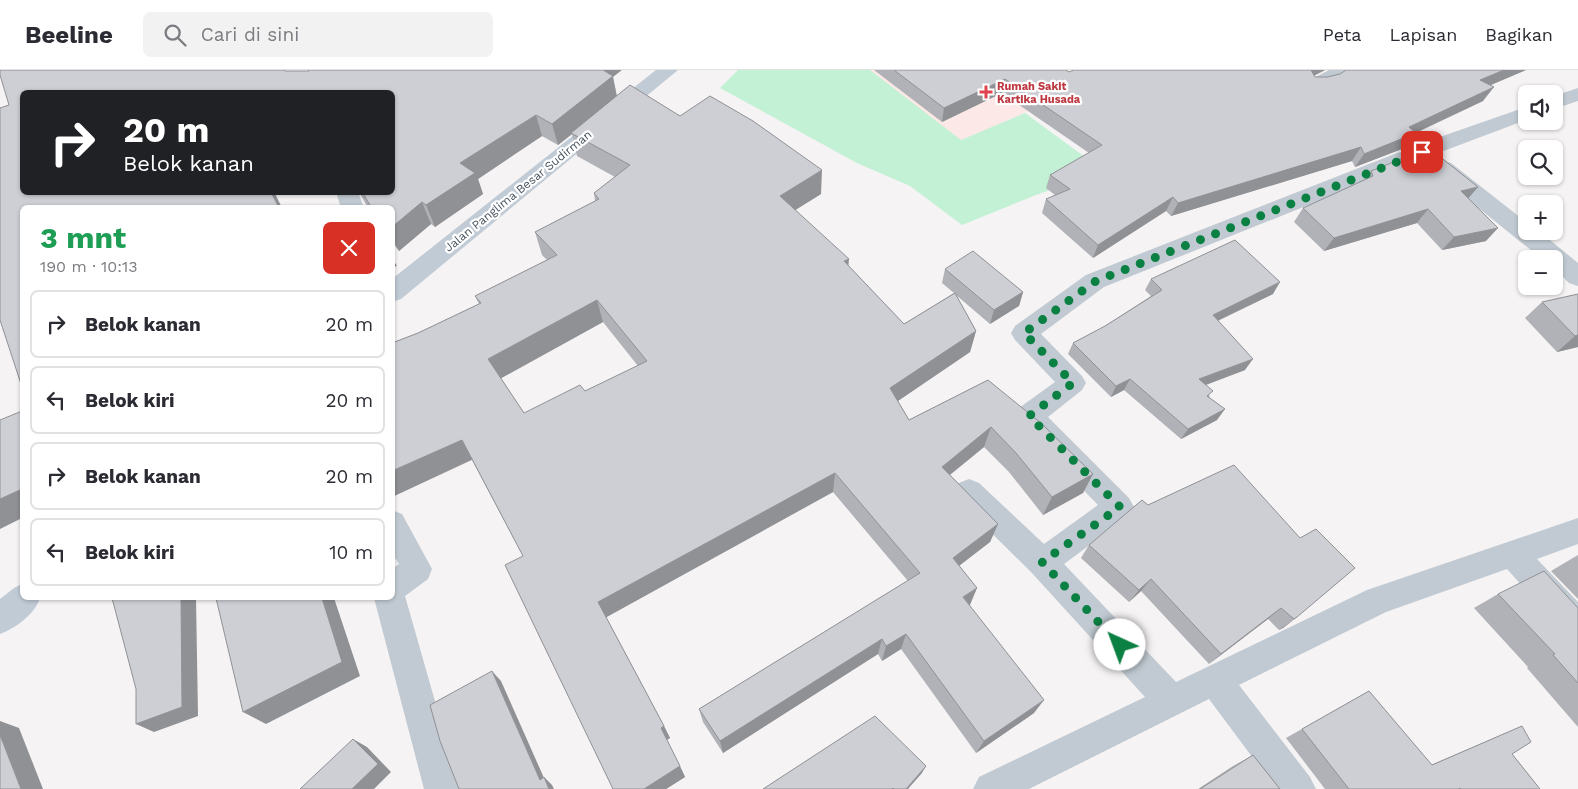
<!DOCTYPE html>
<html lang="id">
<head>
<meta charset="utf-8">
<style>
	:root { --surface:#fff; --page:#f2f2f3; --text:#2b2b33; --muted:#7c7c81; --line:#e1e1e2 }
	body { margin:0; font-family:"Work Sans",sans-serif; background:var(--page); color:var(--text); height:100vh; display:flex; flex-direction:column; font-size:19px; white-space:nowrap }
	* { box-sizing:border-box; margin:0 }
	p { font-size:16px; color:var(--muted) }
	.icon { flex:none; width:28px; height:28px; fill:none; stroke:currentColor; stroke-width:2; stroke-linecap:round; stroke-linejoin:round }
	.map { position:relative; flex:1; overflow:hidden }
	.sheet { position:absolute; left:20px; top:135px; width:375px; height:395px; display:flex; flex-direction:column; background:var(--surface); border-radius:8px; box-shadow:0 1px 4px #0004 }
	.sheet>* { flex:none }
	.top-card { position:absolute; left:20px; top:20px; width:375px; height:105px; border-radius:8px; box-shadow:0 1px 4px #0004; background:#202124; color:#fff; overflow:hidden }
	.fabs { position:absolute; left:1518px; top:15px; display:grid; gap:10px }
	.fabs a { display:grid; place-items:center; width:45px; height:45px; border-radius:8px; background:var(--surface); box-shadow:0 1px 4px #0004; font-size:25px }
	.pin { position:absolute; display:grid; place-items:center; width:42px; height:42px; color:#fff; margin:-21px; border-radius:10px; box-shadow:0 2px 8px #0006 }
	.me { position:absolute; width:55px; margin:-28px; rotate:317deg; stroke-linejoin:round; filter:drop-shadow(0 0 4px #0008) }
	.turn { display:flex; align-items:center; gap:18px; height:105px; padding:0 20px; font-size:22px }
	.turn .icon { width:65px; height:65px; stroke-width:2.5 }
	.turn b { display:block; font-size:35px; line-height:42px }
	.round { display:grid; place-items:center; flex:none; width:52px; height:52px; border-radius:8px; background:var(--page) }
	.summary { display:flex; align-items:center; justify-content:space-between; height:85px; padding:0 20px }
	h1 { font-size:30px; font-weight:700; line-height:38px; color:#1e9e55 }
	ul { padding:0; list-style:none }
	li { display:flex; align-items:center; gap:15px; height:68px; margin:0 10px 8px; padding:0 10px; border:2px solid var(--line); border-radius:8px }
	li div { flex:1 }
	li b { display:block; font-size:19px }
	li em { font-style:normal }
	header { display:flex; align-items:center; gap:30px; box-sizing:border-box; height:70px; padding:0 25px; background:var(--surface); border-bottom:1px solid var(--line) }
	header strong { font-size:24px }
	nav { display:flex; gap:28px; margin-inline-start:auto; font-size:18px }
	.search { width:350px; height:45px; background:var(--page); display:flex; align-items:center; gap:12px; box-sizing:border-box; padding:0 18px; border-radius:8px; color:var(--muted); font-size:19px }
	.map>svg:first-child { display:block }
</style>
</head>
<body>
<header>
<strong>Beeline</strong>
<div class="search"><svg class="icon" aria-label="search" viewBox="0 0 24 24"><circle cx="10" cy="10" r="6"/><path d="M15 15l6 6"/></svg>Cari di sini</div>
<nav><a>Peta</a><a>Lapisan</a><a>Bagikan</a></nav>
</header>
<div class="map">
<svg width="1578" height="719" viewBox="0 0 1578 719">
	<rect width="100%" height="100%" fill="#f5f3f3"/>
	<path fill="#fce8e6" d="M870,0h251l-160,71z"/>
	<path fill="#c3f1d5" d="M738,0h132l91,70 64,-27 79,58 -68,24 -74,30 -52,-39 -53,-23 -137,-75z"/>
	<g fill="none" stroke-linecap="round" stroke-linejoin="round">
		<path fill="#c1cad2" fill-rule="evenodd" d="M1329,0h26l-3,4c-13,7 -29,19 -44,15l-3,-4 3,-4z
			M1578,18v13l-24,8v-13z
			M1526,37v13l-96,36 -8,2 -7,-2 1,2 -3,5 -309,124 -63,47 41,42 4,7 -4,7 -34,27 81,81 5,9 -5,9 -65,48 112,118 191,-92 211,-72v26l-41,15 41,43v38l-11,-4 -60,-67 -121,43 -147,73 71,92 6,12h-40l-67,-90 -180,90h-56l6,-12 166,-80 -114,-125 -72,-71 -4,-9 4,-9 10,-4 10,4 65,61 54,-39 -79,-81 -4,-8 4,-8 36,-26 -40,-42 -4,-7 4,-7 71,-51 311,-122 8,-2 7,2 -1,-2 3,-5z
			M1443,91l8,2 75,59v9h13l39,32v23l-9,-3 -15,-15v-9h-12l-107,-86 -3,-5 3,-5z
			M336,122h22l6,16h-23z
			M392,440l10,4 30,55 -4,10 -23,17 55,193h-36l-50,-191h18v-29l7,-5 -7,-11z"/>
		<path fill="#c1cbd6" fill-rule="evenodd" d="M656,0h22l-277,229 -9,3v-23z
			M22,514v14h18c-5,16 -24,30 -40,36v-35l14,-11z"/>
	</g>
	<path fill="#b0b2b7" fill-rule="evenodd" d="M874,0h192l3,2 256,-2 -11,6 1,1h12l13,-3 6,-4h180l-36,15 -7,16 -67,32 -9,14 -52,20 -3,-6 -181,55 -5,-5 -73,47 -51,-45 4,-14 9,-4 -9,-7 4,-13 39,-22 -87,-60 -60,29z
		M285,1l328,6 4,19 63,20 141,78 -26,16 109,114 50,-31 -12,-10 3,-14 78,23 -4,14 -29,18 -34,-29 20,36 -6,21 -72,49 11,19 79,-40 105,94 -10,19 -40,22 -34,-43 -25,-25 -34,28 48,49 -8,18 -31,24 18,22 -8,17 65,108 -58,40 -75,-104 -19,12 -4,-7 -155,99 -20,-31 -4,-13 209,-128 -75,-89 -227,125 58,109 6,12 -3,2 18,37 -19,12h-53l-90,-233 -51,-96 -80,37v-154l26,-10 61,-29 -4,-8 72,-36 -5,-5 -7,-23 60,-31 -1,-8 21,-16 -38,-21 -5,-22 -14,11 -16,-9 -64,43 5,15 -48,33 -4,-3 -32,27 -7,-9v-34h-24l-9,-16h33v-100l-370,100h252l8,16h-260l-22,-100zM603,252l35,44 -53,25 -61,22 -23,-35z
		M1371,101l97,27 18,43 -44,9 -25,-27 -93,28 -30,-29 9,-14 63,-29z
		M1151,209l122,15 -55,27 27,49 -39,15 11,35 -36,19 -57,-49 -13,7 -43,-43 5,-11 32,-17 46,-30 -6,-6z
		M1578,224v53l-21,5 -32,-34 17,-16z
		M1148,435l149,112 -14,11 -4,2 -11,-11 -59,45 -68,-73 -12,11 -48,-44 8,-13z
		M1578,485v44l-27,-28z
		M1498,524l80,14v119l-51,-59 1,-1 -54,-59z
		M1369,621l62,74 91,-39 -10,28 28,35h-215l-39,-51z
		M1253,685l27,34h-82l35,-23z"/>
	<path fill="#909195" d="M596,0h26l-9,7 4,21 -46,35 1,1 -14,11 -6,-21z
		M1311,0h14l-18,9z
		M1504,0h22l-56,24 10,-14z
		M1005,9l-3,14 -60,29 2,-14z
		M1494,17l-11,14 -79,37 12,-5 -9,14 -52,20 9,-13 45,-27z
		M536,45l6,21 -64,43 5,15 -48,33 -9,-22 34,-42z
		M1361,77l-9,14 -181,55 7,-13z
		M822,100l-1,24 -40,25 -1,-23z
		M1478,117l-12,14 -5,-10z
		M271,122h3l8,16h-3z
		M1173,127l-7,14 -73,47 5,-13z
		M422,132l9,22 -32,27 -7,-12v-12z
		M1428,139l-11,14 -93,28 10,-13z
		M1498,158l-12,13 -44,9 12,-13z
		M392,188l5,8 -5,1z
		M849,189l-2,22 -3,-20z
		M1280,212l-7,12 -67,32 7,-11z
		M1023,222l-4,14 -29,18 4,-14z
		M597,230l6,22 -105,58 -10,-21z
		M976,261l-6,21 -84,57 4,-21z
		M1578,265v12l-21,5 18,-16z
		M1253,289l-8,11 -53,20 7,-11z
		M1130,309l-6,11 -13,7 5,-11z
		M1225,339l-8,11 -36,19 7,-10z
		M991,357l-7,20 -48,39 6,-19z
		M462,370l11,19 -81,38v-26z
		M835,403l-2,19 -228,126 -7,-16z
		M1093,404l-10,19 -40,22 9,-18z
		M22,419v29l-22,11v-30z
		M998,454l-8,18 -43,33 6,-17z
		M1151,509l-10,12 -12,11 10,-12z
		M977,518l-7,17 -14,8 7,-16z
		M181,528h15l2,118 -44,16 -18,-8z
		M322,528h12l26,78 -94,48 -23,-12z
		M1281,538l-13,11 -59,45 12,-10z
		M1297,547l-14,11 -4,2 15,-11z
		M906,564l-5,15 -19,12 4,-15z
		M882,569l-4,15 -155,99 -3,-12z
		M492,601l9,10 47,106 -8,-7z
		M1044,630l-10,13 -58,40 8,-12z
		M0,651l19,7 24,61h-22l-21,-54z
		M664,656l6,12 -4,2 -5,-12z
		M353,669l14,8 24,25 -17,17h-22z
		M680,696l5,11 -19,12h-22z
		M926,696l-4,7 -14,16h-2z
		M544,707l8,8 2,4h-5z"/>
	<path fill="#cdcfd5" stroke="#909195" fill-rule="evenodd" d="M0,0h284l1,1h24l-1,-1h295l10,6 -61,48 -16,-9 -76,48 15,10 -49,32 -4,-3 -30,25v-19h-20l-10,-16h30v-100h-370v100h249l8,16h-136l-1,-2 -5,2h-115v179l-22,-67v-212l9,-3 -9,-30z
		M894,0h172l3,2 5,-2h237l4,7h12l13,-3 6,-4h158l-24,10 14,7 -85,40 7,6 -52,21 -3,-7 -183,56 -5,-6 -75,48 -52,-46 24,-10 -20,-14 52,-30 -97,-66 -61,29z
		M630,15l50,31 30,-20 43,25 69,49 -42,26 69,63 -5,2 60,63 51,-31 21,38 -86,57 19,32 79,-40 54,44 51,50 -41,23 -36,-44 -25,-26 -49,40 56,57 -45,34 24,30 -14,9 81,103 -60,41 -78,-107 -20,12 -4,-7 -162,102 -21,-32 221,-136 -85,-100 -237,129 66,124 -3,2 19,38 -36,23h-31l-108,-224 18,-9 -61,-116 -70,31v-128l26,-10 63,-30 -6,-7 82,-41 -22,-23 64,-33 -5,-6 36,-28 -59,-32zM597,230l50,61 -62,30 -5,-6 -56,28 -36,-54z
		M1429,78l49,39 -17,4 37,37 -44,9 -26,-28 -94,29 -31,-30 70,-32 -2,-5z
		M1235,170l45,42 -67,33 40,44 -54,20 14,12 -6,5 18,13 -37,20 -58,-50 -14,7 -43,-43 32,-17 57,-36 -11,-11z
		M973,181l50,41 -29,18 -49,-41z
		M1578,224v41l-3,1 -33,-34z
		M22,341v78l-22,10v-79z
		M1234,395l66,73 16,-9 39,39 -58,49 -3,2 -13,-11 -60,46 -70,-75 -12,11 -50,-45 53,-45 6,5z
		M1544,501l34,37v75l-25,-28 2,-1 -57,-60z
		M112,528h69l1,109 -46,17v-35z
		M216,528h106l20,64 -99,50z
		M492,601l48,109 4,-3 5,12h-90l-19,-48 -10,-36z
		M1369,621l63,74 90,-39 9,16 -19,12 28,35h-79l-1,-1 -2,1h-109l-47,-60z
		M875,646l51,50 -20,23h-12l-1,-1 -1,1h-129z
		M0,665l21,54h-21z
		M353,669l25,25 -26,25h-52z
		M1253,685l27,34h-80z"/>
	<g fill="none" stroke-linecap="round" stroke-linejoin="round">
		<path stroke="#0b8043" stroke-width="9" stroke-dasharray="0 16.2" d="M1120,575l-78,-83 78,-55 -91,-91 44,-33 -49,-50 72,-52 326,-129"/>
	</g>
	<path fill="#e0444e" stroke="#fff" stroke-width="2" d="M983.5 14.5h5v5h5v5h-5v5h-5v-5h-5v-5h5z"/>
	<g text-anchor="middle" stroke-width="4.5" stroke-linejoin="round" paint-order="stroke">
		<g font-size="11" font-weight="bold" fill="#be3a42" stroke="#fff" text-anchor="start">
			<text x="997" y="20">Rumah Sakit<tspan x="997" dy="13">Kartika Husada</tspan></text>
		</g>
		<g font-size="12" fill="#4a5661" stroke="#fff">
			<text transform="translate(518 121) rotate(-39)" y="4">Jalan Panglima Besar Sudirman</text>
		</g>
	</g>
</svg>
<div class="fabs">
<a><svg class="icon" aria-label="sound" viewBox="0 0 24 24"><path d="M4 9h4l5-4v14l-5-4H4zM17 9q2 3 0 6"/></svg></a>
<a><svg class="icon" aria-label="search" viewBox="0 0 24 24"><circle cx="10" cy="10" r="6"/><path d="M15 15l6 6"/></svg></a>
<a>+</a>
<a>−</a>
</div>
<div class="pin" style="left:1422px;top:82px;background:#d93025"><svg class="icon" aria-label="arrive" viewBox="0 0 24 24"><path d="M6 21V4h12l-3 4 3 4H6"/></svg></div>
<svg class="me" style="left:1120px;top:575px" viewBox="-20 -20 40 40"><circle r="19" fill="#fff"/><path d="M0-13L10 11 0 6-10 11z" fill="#0b8043"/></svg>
<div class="top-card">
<div class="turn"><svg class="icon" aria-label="right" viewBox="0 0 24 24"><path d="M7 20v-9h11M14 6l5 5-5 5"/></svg><div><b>20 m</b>Belok kanan</div></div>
</div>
<section class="sheet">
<div class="summary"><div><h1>3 mnt</h1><p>190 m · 10:13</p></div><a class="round" style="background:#d93025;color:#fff"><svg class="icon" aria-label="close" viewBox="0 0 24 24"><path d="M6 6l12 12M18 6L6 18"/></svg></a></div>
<ul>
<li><svg class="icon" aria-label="right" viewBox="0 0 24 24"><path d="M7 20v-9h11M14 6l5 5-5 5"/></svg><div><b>Belok kanan</b></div><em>20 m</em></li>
<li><svg class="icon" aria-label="left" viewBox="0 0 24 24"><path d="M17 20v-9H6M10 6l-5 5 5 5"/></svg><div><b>Belok kiri</b></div><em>20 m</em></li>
<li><svg class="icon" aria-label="right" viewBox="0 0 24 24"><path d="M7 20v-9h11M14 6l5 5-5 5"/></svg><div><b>Belok kanan</b></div><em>20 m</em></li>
<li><svg class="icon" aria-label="left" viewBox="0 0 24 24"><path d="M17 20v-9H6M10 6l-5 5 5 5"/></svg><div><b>Belok kiri</b></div><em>10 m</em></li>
</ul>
</section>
</div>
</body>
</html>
